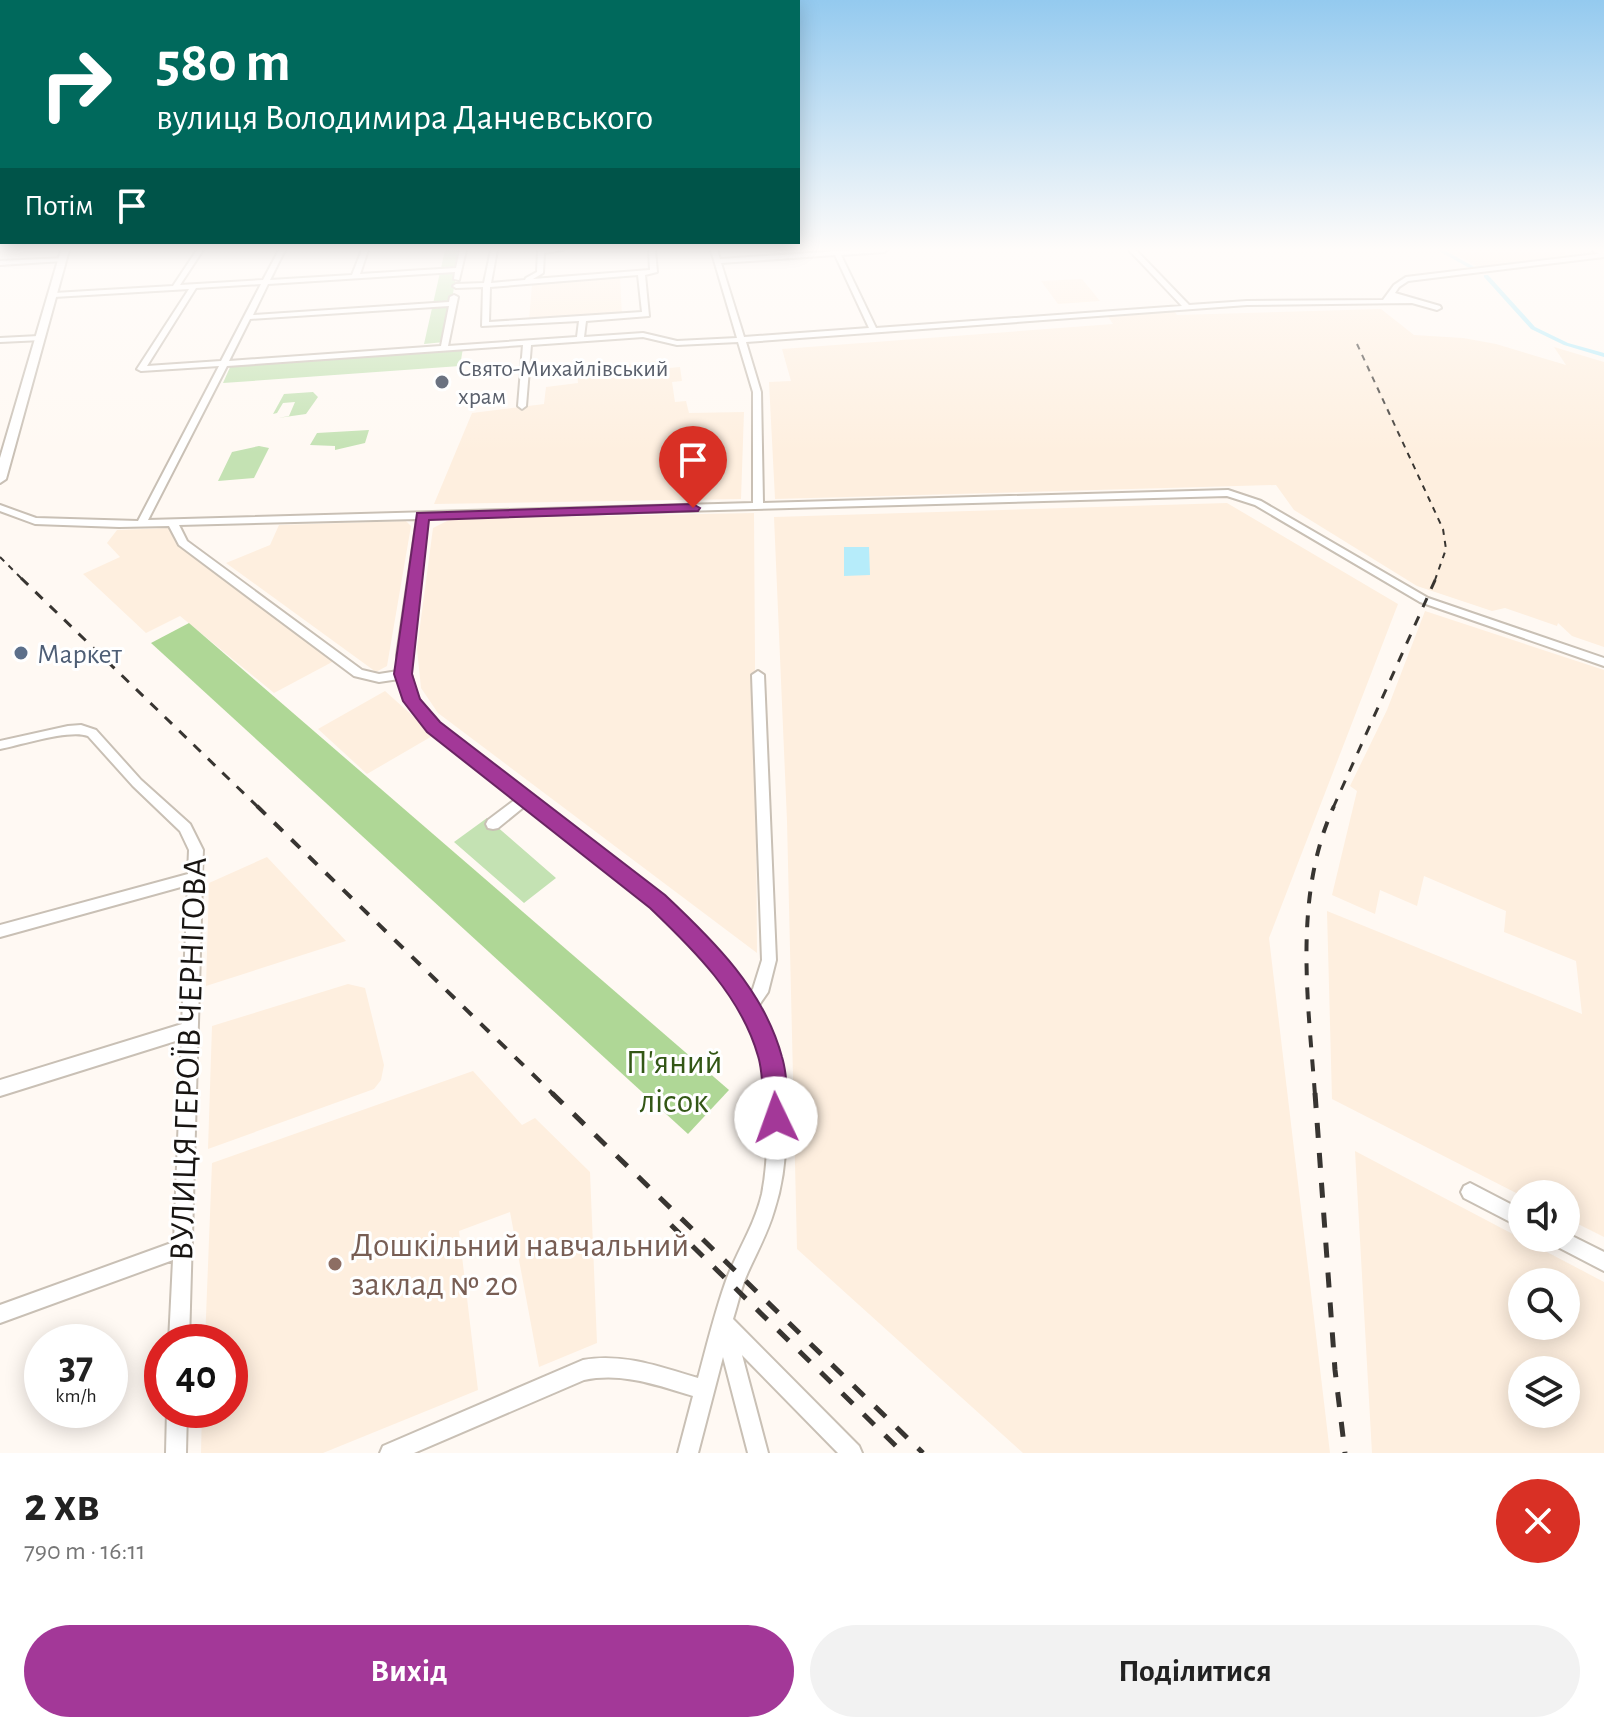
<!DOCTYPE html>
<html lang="uk">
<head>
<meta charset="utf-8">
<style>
	:root { --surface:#fff; --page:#f2f2f2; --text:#222; --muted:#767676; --accent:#a33898 }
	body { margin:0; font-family:"Alegreya Sans",sans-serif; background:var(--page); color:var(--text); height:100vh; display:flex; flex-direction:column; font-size:30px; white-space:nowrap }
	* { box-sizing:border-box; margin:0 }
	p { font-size:26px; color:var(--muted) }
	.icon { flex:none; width:44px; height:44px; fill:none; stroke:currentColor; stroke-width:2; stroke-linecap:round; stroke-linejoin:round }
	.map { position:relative; height:1453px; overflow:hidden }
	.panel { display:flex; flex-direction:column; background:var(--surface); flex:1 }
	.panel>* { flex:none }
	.guide { position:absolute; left:0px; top:0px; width:800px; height:244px; box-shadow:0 4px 20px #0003; background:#00695c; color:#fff; overflow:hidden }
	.tools { position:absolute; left:1508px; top:1180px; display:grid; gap:16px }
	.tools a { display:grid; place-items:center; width:72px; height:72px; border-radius:50%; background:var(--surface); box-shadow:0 4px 20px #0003; font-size:40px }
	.speed { position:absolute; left:24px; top:1324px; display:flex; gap:16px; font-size:40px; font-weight:700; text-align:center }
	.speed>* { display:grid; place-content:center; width:104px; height:104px; border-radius:50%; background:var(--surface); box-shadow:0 4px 20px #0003; line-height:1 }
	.speed small { font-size:20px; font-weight:400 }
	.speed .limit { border:12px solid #d22; background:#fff; color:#111 }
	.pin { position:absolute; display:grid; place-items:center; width:68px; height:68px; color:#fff; margin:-82px -34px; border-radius:50% 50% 50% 0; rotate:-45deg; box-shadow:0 0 8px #0007 }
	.pin .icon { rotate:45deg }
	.me { position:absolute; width:88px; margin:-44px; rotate:357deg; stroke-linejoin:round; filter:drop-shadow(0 0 6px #0008) }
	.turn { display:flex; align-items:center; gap:28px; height:168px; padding:0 24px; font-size:36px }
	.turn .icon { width:104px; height:104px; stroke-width:2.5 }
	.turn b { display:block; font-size:56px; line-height:68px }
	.then { display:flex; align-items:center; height:76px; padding:0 24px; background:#0003; gap:16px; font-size:30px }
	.round { display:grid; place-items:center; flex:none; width:84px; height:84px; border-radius:42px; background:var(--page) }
	.head { display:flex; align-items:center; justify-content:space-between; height:136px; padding:0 24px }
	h1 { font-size:48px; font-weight:700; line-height:60px }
	.primary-button { display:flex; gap:16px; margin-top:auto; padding:16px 24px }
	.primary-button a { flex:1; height:92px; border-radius:48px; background:var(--accent); color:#fff; font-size:32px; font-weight:700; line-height:92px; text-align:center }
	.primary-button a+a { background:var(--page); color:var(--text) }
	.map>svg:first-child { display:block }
</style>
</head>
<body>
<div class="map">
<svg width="1604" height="1453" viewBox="0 0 1604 1453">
	<rect width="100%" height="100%" fill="#fff9f3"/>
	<path fill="#feefdf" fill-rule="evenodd" d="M1446,250h119v5l-84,13z
		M620,277l2,38 -93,6 3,-37z
		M1082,279l18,22 -42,3 -17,-23z
		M1381,309l33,26 49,3 33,6 70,21 -12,-18 50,15v285l-32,-11 -14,-13 -1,3 -52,-18 -13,3 -75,-25 -123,-76 -18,-25 -501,14 -6,-117 22,-1 -9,-32 331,-25 -6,-9 67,-4 3,4z
		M657,361l1,8 22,-2 2,14 -10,1 3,20 11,-1 3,12 55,-1 -3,87 -307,5 38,-91 72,-9 2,-17 32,-4 -1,-12z
		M1227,503l171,101 -129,334 61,515h-307l-226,-204 -10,-428 -13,-304z
		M754,513l3,440 -319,-240 -17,-25 -4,-39 16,-121 18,-9z
		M406,521l5,5 -24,140 -11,6 -150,-109 44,-18 9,-20z
		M171,528l7,16 156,117 -60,32 -94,-77 -34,17 -63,-59 37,-17 -13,-14 10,-13z
		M1425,611l179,59v567l-38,-19v-24l-44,2 -190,-97 -5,-188 255,103 -6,-53 -72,-29 2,-21 -82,-35 -7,30 -37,-16 -5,24 -43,-19 25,-104 -7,-5 37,-76z
		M385,691l49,44 -67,39 -49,-45z
		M267,857l79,84 -140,45 3,-103z
		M348,984l17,4 19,77 -3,15 -7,9 -166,60 4,-123z
		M473,1071l49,54 13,-7 55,54 7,171 -58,24 -29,-155 -51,19 19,159 -155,63h-122l1,-43h28v-68h-25l7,-179z
		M1355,1151l249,131v171h-232zM1522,1282h44v44h-44zM1522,1370h44v44h-44z"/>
	<path fill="#c4e2b3" d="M445,250h16l-17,92 -20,2z
		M463,348l-3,18 -237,17 8,-18z
		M313,392l5,5 -12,17 -28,4 11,-2 6,-14 -12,1 -6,10 -4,1 11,-20z
		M369,430l-4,13 -30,7v-4l-25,-1 7,-12z
		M259,446l10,2 -15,30 -36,3 14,-29z
		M487,818l69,60 -32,25 -70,-61z"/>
	<path fill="#afd796" d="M189,623l540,467 -41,44 -537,-491z"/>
	<path fill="#b6ecfa" d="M844,547h25l1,28 -26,1z"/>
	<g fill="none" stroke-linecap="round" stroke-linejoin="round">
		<path fill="#b6ecfa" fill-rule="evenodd" d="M1437,250h7l34,19 -5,1z
			M1484,275h4l47,52 33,16 36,10v4l-40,-12 -33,-16 -47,-52z"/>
		<g stroke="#c9c0b5" stroke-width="4">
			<path id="minor" d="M197,250h6l-23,35 83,-5 16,-30h6l-15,30 82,-5 10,-25h6l-8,24 96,-6 4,-18h6l-7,30 -5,-1 1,-7 -187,12 -15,31 196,-13 1,-5 4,-2 4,2 -10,49 129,-9 2,-16 -97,5 1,-39 -27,1 -3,-2 3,-2 28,-1 7,-33h6l-6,33 34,-3 1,-2 11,-6 1,-22h25l-19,3 -1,20 -10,6 117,-9 -1,-20h6l2,22 -12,3 4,41 -63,5 -2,16 59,-4 34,8 60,-3 -26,-88h6l3,9 135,-9h32l-3,2 -43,3 35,73 306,-22 -53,-56h7l53,55 58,-4 136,-1 11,-15 12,-8 198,-24v4l-196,24 -9,6 -4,6 45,13 1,2 -4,2 -25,-7 -165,2 -501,37 15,50 2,111 465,-13 33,11 167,97 176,60v8l-184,-64 -165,-97 -28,-9 -800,22 -18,137v11l7,28 8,14 14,16c49,38 98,76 147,114 60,47 120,92 164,156l4,-5 9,-29 -10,-285 6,-4 6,4 12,285 -8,32 -11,16c29,59 38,140 17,203 -6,21 -17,41 -26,61 -7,15 -10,32 -15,47l126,127 3,7h-24l-96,-98 26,98h-20l-25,-96 -25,96h-20l15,-57c-36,-11 -71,-24 -109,-16l-170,73h-34l3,-7 200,-86c41,-7 77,7 115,18 9,-33 17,-67 29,-100 11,-28 28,-54 35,-84 5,-26 6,-53 5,-79 -1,-29 -4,-57 -15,-84 -34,-88 -154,-167 -227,-225l-27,22 -5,1 -5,-1 -2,-4 2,-4 28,-21 -86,-69 -22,-27 -9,-24 -20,3 -25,-6 -175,-131 -10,-19 -50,1 -84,-3 -35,-13v-6l36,13 102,3 81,-155 -78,5 -4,-2 52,-80 -135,8 -4,-2 4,-2 119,-7zM835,255l34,73 -125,9 -23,-74zM638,275l4,37 -153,10 1,-35zM261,284l-40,77 -74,5 49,-78zM449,306l-8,40 -212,15 21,-42zM643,337l34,8 61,-3 15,50v111l-605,17 79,-154 296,-21 -5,61 4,3 4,-3 5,-61zM417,519l-20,136 1,16 -19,3 -17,-4 -175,-129 -8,-16z
				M65,258v2l-2,1 -63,4v-4z
				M39,336h3v4l-42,2v-4z
				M81,725l15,5 45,50 49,44 13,26 -1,23 2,4 -2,4 -13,461h-20l4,-82 -173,63v-18l174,-63 8,-203 -182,57v-16l182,-56 6,-139 -188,52v-12l188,-51 1,-24 -9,-19 -47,-45 -45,-50c-19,-7 -67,9 -88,13v-8l68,-15z
				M1470,1183l52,27v18l-58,-30 -3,-6 3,-6z
				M1566,1233l38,19v19l-52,-27 -3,-6h17z
				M167,1410h20l-1,43h-20z"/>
		</g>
		<g stroke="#c9c0b5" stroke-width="4">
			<path id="major" d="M61,250h8l-63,229 -6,4v-25z
				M1593,250h11v5l-10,-3z"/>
		</g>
		<use href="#minor" fill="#fff" fill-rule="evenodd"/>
		<use href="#major" fill="#fff" fill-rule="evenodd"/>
		<path stroke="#383531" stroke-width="2" stroke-dasharray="6 6" stroke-linecap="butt" d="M1357,344l86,185 3,20 -11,31
			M0,557l23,23"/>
		<path stroke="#383531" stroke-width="3" stroke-dasharray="10 10" stroke-linecap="butt" d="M21,578l238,230
			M1333,808l103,-230"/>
		<path stroke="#383531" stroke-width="4" stroke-dasharray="12 12" stroke-linecap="butt" d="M257,806l297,289
			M1315,1095c-7,-95 -22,-199 19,-289"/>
		<path stroke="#383531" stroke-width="5" stroke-dasharray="15 15" stroke-linecap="butt" d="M552,1093l371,360
			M1315,1093l20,277 10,83
			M671,1225l232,228"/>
	</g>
	<linearGradient id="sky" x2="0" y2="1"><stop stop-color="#94caef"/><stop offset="0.55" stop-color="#fffcfa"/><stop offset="1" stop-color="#fffcfa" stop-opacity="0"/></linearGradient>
	<rect width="1604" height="453" fill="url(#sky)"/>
	<path fill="#a33898" stroke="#6a2463" stroke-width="2" d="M693,504l7,4 -2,3 -269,9 -17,154 8,25 20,23 225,173c49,46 99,95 117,162 6,19 5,41 7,61l-4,8 -9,4 -8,-4 -4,-8c-2,-20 0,-43 -6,-62 -17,-60 -64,-106 -108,-148l-223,-176 -24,-31 -9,-27 23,-161z"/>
	<circle fill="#6b7280" stroke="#fff" stroke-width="3" cx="442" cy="382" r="8"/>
	<circle fill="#5c6f8a" stroke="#fff" stroke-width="3" cx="21" cy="653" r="8"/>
	<circle fill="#8d6e63" stroke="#fff" stroke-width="3" cx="335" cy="1264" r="8"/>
	<g text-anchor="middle" stroke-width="6" stroke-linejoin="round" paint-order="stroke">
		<g font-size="24" fill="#5b616d" stroke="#fff" text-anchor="start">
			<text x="458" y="376">Свято-Михайлівський<tspan x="458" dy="28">храм</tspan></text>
		</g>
		<g font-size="28" fill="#4e5e75" stroke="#fff" text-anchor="start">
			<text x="37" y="663">Маркет</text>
		</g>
		<g font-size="34" fill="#181512" stroke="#fff">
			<text transform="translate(187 1059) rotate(-88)" y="12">ВУЛИЦЯ ГЕРОЇВ ЧЕРНІГОВА</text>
		</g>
		<g font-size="34" fill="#335716" stroke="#fff">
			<text x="674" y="1073">П'яний<tspan x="674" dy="39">лісок</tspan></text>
		</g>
		<g font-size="34" fill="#785e54" stroke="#fff" text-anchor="start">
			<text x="351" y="1256">Дошкільний навчальний<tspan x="351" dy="39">заклад № 20</tspan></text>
		</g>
	</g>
</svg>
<div class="tools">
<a><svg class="icon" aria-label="sound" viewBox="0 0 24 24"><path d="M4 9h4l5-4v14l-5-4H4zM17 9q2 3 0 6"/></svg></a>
<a><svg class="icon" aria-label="search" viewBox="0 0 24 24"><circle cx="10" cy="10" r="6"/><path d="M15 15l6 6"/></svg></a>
<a><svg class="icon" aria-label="layers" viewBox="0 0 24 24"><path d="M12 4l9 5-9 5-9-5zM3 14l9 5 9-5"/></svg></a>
</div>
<div class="speed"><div>37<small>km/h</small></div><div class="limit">40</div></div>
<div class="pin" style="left:693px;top:508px;background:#d93025"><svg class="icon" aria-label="arrive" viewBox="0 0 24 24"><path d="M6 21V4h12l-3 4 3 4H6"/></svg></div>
<svg class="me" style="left:776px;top:1118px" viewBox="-20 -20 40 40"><circle r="19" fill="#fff"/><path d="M0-13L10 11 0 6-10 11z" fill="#a33898"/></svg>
<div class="guide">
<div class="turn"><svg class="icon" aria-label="right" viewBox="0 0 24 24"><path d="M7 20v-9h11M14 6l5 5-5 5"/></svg><div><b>580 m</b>вулиця Володимира Данчевського</div></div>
<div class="then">Потім<svg class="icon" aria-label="arrive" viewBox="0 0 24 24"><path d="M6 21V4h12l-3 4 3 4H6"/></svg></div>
</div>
</div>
<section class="panel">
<div class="head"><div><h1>2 хв</h1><p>790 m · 16:11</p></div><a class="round" style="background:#d93025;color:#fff"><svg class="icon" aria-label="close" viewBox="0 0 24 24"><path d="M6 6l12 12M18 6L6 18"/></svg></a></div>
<div class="primary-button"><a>Вихід</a><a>Поділитися</a></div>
</section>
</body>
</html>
